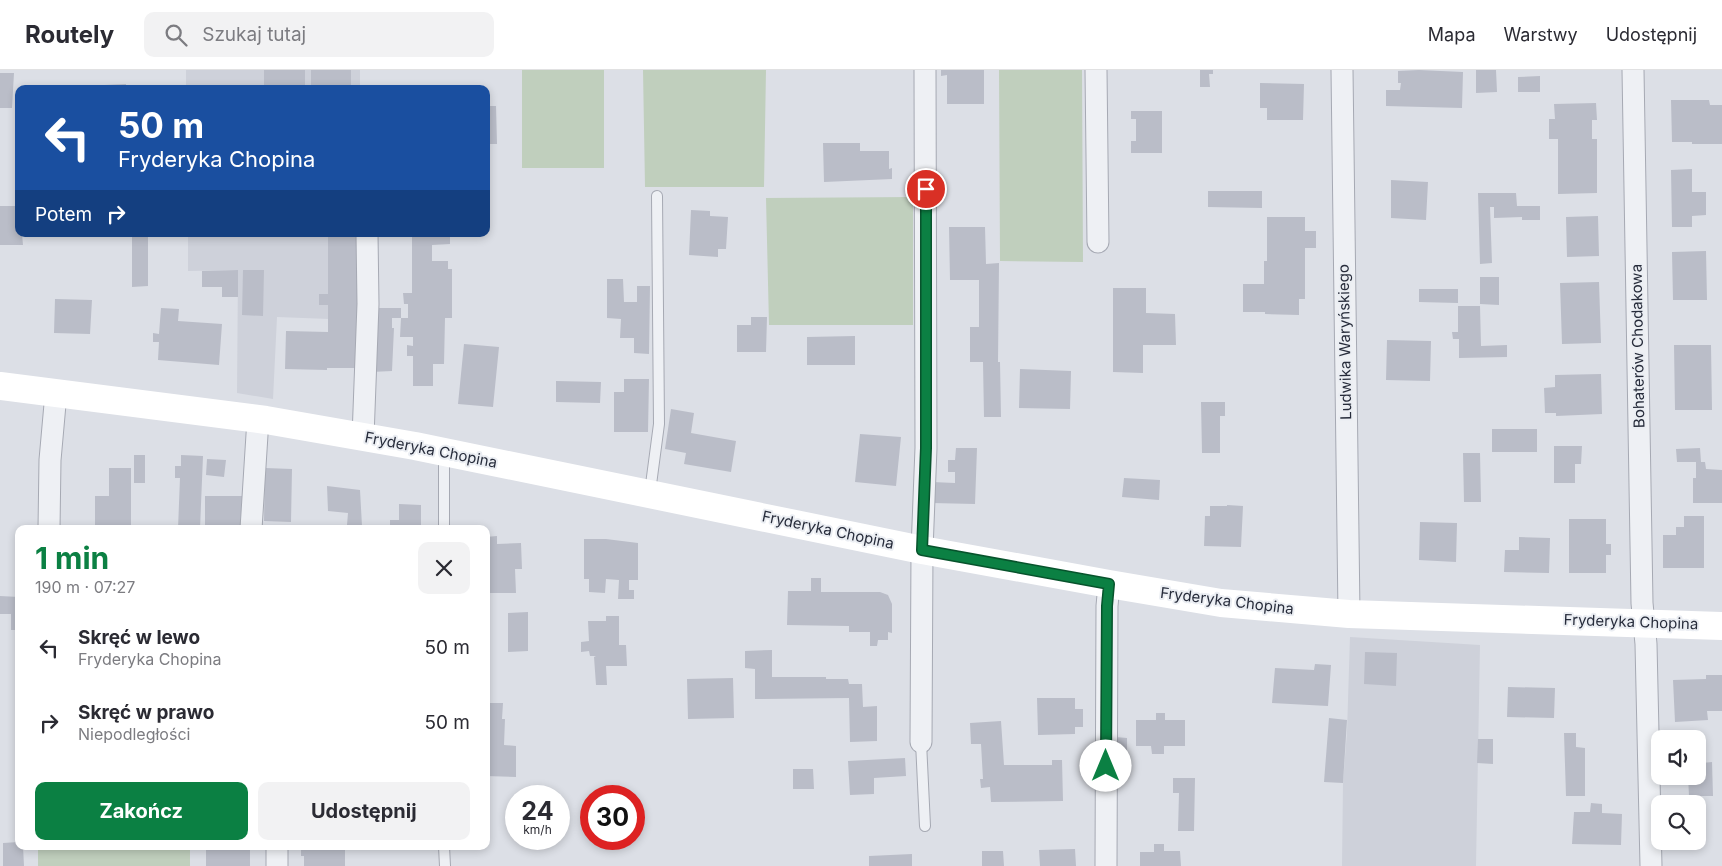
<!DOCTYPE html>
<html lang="pl">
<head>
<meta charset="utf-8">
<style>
	:root { --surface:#fff; --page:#f2f2f3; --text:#2b2b33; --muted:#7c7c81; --line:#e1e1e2; --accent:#0b8043 }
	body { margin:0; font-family:Inter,sans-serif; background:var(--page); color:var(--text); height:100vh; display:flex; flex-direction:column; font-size:19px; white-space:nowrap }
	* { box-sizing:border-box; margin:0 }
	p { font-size:16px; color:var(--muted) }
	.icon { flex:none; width:28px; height:28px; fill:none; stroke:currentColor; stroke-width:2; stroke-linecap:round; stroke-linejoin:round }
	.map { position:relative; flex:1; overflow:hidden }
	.details { position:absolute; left:15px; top:455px; width:475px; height:325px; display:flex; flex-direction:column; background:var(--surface); border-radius:10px; box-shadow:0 2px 8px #0003 }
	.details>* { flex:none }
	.hud { position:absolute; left:15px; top:15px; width:475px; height:152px; border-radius:10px; box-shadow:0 2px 8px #0003; background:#1a4fa0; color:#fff; overflow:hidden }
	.controls { position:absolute; left:1651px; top:660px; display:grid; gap:10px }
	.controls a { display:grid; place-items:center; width:55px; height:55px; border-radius:10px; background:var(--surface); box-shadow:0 2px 8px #0003; font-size:25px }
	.speed { position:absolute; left:505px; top:715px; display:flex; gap:10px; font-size:25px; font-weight:700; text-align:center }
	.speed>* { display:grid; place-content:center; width:65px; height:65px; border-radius:50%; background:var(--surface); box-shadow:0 2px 8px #0003; line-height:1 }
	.speed small { font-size:12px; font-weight:400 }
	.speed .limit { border:8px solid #d22; background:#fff; color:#111 }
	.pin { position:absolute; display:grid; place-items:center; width:42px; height:42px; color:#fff; margin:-21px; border:2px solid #fff; border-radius:50%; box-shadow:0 1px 5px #0007 }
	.me { position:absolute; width:55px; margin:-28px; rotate:0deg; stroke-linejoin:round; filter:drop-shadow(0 0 4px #0008) }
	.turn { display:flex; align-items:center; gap:18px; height:105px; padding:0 20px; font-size:22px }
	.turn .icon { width:65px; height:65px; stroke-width:2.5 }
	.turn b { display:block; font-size:35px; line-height:42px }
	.then { display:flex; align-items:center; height:48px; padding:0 20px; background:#0003; gap:10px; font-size:19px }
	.round { display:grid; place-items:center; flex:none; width:52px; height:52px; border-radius:10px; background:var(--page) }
	.head { display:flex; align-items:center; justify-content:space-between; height:85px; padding:0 20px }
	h1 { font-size:30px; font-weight:700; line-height:38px; color:var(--accent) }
	.button { display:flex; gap:10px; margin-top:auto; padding:10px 20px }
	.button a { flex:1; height:58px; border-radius:10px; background:var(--accent); color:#fff; font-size:20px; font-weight:700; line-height:58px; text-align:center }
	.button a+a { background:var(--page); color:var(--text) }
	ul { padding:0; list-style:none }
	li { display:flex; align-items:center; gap:15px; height:75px; padding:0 20px }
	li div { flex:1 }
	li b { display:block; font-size:19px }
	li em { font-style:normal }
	header { display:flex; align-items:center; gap:30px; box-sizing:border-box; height:70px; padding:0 25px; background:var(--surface); border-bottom:1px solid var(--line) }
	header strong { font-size:24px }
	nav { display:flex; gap:28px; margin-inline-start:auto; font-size:18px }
	.search { width:350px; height:45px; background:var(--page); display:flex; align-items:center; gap:12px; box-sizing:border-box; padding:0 18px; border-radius:10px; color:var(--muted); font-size:19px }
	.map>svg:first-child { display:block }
</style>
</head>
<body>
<header>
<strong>Routely</strong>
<div class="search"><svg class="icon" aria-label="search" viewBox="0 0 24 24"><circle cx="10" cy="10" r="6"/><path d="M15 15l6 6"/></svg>Szukaj tutaj</div>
<nav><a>Mapa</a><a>Warstwy</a><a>Udostępnij</a></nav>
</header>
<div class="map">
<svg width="1722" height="796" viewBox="0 0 1722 796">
	<rect width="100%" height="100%" fill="#dcdfe6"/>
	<path fill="#ced1da" d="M186,0h174v19h-174z
		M188,164h173l-32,85 -52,-2 -4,82 -36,-6 1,-123 -50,1z
		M1350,567l130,8 -4,221h-134l1,-83 4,-51z"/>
	<path fill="#c0cfbd" d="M522,0h82v98h-82z
		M643,0h123l-2,117h-119z
		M999,0h83l1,192 -83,-1z
		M913,127v128h-144l-3,-127z
		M38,776h152v20h-152z"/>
	<path fill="#babdc8" d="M264,0h41v19h-41z
		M311,0h40v19h-40z
		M941,0h43v34h-37v-29l-6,1z
		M1200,0h13v4h-4l1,13h-10z
		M1419,0l44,2 -1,36 -76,-2v-16h14l1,-7h-3v-12z
		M1476,0h20l1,22 -21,1z
		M0,3h14l-2,35h-12z
		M1540,6v16h-22v-15z
		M1260,13l44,1 -1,36h-36v-12h-7z
		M126,14v5h-43v-3z
		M1671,30h38l1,5h12v39h-30v-2h-20z
		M1596,33l1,17h-5v19h5v54l-39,1v-55h-9v-20h6l-1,-15z
		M486,36h10l1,38h-11z
		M1131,41h31v42h-31v-12h5v-22h-5z
		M823,73h37v8h29v18l3,-1v11l-68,3z
		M1692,99v23h14v23l-14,1v11h-20l-1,-57z
		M1391,110l37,2 -2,38 -35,-2z
		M1208,121h54v17l-54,-1z
		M1478,123h38l1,13h23v14h-18v-3l-28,1v-11h-4l2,56 -12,1z
		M0,136h19v28h3l1,11h-23z
		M691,140l19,1v5l18,1 -2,32h-8v8l-29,-2z
		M1598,146l1,40 -32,1 -1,-40z
		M1267,147h38v14h11v17h-11v51h-6v16l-34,-1v-2h-22v-28h21v-23h3z
		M949,157h36l1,37 13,-1 -1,99h2l1,55h-17l-1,-55h-13v-35h9v-47h-29z
		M132,164h16v52l-16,1z
		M328,164h33v134h-34v2l-42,-1 1,-38 42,1v-27h-9v-11h9z
		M412,164h38v10l-18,1v16h16v8h4v49h-7l-1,46h-11v22h-20v-30h-6v-11l6,1v-9h-13l1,-19h7v-14h-4l-1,-11h9z
		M1706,181l1,49h-34l-1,-48z
		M238,200v27h-16v-10h-20v-16z
		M243,200h21l-1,46 -21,-1z
		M1480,207h19v28l-19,-1z
		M607,209h16l1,23h13v-16h13l-1,68 -15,-1v-15h-14l1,-19 -14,-1z
		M1599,212l2,61 -39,1 -2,-61z
		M1113,218h33v25l29,1 1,31h-33v28l-30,-1z
		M1419,219h39v14l-39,-1z
		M55,229l37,1 -2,34 -36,-1z
		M1458,236h22l1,40 26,-1v12l-48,1v-19h-6l-1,-7h6z
		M161,238l18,1 -1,12 44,3 -3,41 -61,-5 1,-18h-6v-9l6,1z
		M373,238h28v10h-9v10h2l-2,43 -21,1z
		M751,247h16l-1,35h-29v-27h14z
		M855,266v29h-48v-28z
		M1387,270l44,1 -1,40 -44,-1z
		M464,274l35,3 -6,60 -35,-3z
		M1674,275h37l1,65h-37z
		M1020,299l51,2 -1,38 -51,-1z
		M1601,304l1,40 -46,2v-3h-11l-1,-25 11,-1v-12z
		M624,309h25l-1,53h-34v-40h10z
		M556,311l45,1 -1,21 -44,-1z
		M1201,332h24v14h-5v37h-18z
		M671,339l23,4 -3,20 45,8 -5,31 -47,-8 2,-11 -21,-4z
		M1492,359h45v23h-45z
		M860,364l41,3 -5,49 -41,-4z
		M1554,376h28l-1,18h-6v19h-21z
		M956,378h21l-2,56 -43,-1v-21l23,1v-11h-7v-12h7z
		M1700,378l1,14h4l1,7 16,1v33h-29v-25h3v-16h-19l-1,-13z
		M1463,383h17l1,49h-17z
		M134,385h11v28h-11z
		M181,385l22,1 -3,73h-22l2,-51h-5v-12h6z
		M207,389l19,1 -2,17 -18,-2z
		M109,398h22v57h-21v4h-15v-33h14z
		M265,398l27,1 -1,53 -27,-1z
		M1124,408l36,2 -1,20 -37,-3z
		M327,416l33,4 2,36 -15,-1 1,-12 -20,-2z
		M205,426h37l-2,33h-35z
		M399,434l22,1v24h-31v-9h9z
		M1227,435l16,1 -2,41 -37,-1 1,-30h5v-10h17z
		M1684,446h20v52h-41v-33h13v-8h8z
		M1569,449h37v25h5v11h-5v18h-37z
		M1420,452l37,1 -1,39 -37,-2z
		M497,466v8l24,-1 1,26h-7l1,24h-30v-56z
		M1519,467l31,1 -1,35 -45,-1 1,-22h14z
		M584,469h22l32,4v37h-9v10h5v9h-16l1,-19 -13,-1 -1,14 -16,-1v-13h-5z
		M811,508h10v14h59l8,3 4,9v29l-4,-1v8h-10l-1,6h-7v-14h-21v-6l-62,-1 1,-34h23z
		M0,526l19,1v33h-8v-16h-11z
		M528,542v39l-20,1v-39z
		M606,546h13v29h7l1,21h-21l1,19h-11l-2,-28 2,-1h-6l-1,-5 -8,1v-10l8,-1 -1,-20h18z
		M772,580v27h54v2h22l1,5h13l1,23 14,-1v35l-27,1 -1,-44 -94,1v-30l-10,-1v-17z
		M1365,582l32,1 -1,33 -32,-2z
		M1315,594l16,1 -3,41 -56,-3 3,-35 39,2z
		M1706,605h16v36h-15l1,9 -33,2 -2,-42 33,-1z
		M733,608l1,40 -46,1 -1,-40z
		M1508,617l47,1 -1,30 -47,-1z
		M1037,628h38v11h8v18h-8v7l-37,1z
		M486,633h17l-1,16h3l-1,26 12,1v31l-30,-1z
		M1156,643h9v7h20v26h-21v8h-12l-1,-8h-15v-26h20z
		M1329,648l18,2 -4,63 -19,-1z
		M1001,651l3,44h48v-5h10l1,41 -72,1 -1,-15 -9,1 -1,-9h3l-2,-35h-10l-1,-21z
		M1564,663h12v14l9,1v48h-19z
		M1115,667l12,1v36h-13z
		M1478,669h15v25l-16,-1z
		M905,688l1,18 -32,2v16l-24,1 -2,-34z
		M1712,692l1,34h-24l-1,-20h10v-2h4v-11z
		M793,699h20l1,20h-21z
		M1173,708h22l-1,53h-16l1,-38h-6z
		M1591,733l11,1v9l20,1 -1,31 -49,-1 2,-32h16z
		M19,772v4h4l1,20h-21v-23z
		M1154,774h10v7h16l1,15h-41v-14h14z
		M206,776h44v20h-44z
		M301,776h44v20h-41v-10h-3z
		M1075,779l1,17h-36l-1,-16z
		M982,781h21l1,15h-22z
		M912,784v12h-43v-10z"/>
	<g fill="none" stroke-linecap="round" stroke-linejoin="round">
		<g stroke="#a6a9b3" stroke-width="12">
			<path id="service" d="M444,382v77
				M650,422l9,-68 -2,-228
				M921,672l4,84
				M444,776l1,20"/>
		</g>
		<g stroke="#a6a9b3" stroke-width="23">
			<path id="minor" d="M1096,0l2,172
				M1342,0l7,544
				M1633,0l9,533 4,41 5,222
				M363,367l5,-133 -1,-70
				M49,459l1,-69 6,-67
				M251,459l7,-110
				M921,672l1,-192 4,-102 -1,-378
				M277,776v20
				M1106,796l1,-260 2,-22"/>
		</g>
		<use href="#service" stroke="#eef0f4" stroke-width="10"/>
		<use href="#minor" stroke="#eef0f4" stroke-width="21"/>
		<path stroke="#fff" stroke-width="28" d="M0,316l266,34 149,26 507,104 187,34 112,19 128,11 373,12"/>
	</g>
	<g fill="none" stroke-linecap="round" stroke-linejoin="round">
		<g stroke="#07532c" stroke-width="12">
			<path id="route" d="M926,119v259l-4,102 187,34 -2,22 -1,160"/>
		</g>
		<use href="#route" stroke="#0b8043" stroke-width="9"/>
	</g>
	<g text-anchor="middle" stroke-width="4" stroke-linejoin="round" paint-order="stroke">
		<g font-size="15" fill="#272c3b" stroke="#ebeef3">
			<text transform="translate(1345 272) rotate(-91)" y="5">Ludwika Waryńskiego</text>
			<text transform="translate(1638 276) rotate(-91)" y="5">Bohaterów Chodakowa</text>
			<text transform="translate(431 380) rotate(11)" y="5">Fryderyka Chopina</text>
			<text transform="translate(828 460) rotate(12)" y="5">Fryderyka Chopina</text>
			<text transform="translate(1227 531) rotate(7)" y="5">Fryderyka Chopina</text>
			<text transform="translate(1631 552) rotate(2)" y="5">Fryderyka Chopina</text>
		</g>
	</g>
</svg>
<div class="controls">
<a><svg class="icon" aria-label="sound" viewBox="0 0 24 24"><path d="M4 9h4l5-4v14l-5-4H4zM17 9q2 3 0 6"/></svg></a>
<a><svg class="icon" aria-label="search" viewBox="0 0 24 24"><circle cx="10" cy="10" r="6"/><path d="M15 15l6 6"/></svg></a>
</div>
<div class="speed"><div>24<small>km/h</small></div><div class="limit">30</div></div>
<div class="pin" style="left:926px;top:119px;background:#d93025"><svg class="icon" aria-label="arrive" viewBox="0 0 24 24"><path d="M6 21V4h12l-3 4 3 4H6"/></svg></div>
<svg class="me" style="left:1106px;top:696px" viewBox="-20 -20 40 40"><circle r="19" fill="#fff"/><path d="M0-13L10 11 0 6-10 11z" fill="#0b8043"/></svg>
<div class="hud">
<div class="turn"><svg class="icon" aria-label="left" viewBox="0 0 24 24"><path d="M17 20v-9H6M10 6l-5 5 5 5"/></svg><div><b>50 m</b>Fryderyka Chopina</div></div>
<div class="then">Potem<svg class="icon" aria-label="right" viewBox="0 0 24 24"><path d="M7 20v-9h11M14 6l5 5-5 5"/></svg></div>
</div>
<section class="details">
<div class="head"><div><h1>1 min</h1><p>190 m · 07:27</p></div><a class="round"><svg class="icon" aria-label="close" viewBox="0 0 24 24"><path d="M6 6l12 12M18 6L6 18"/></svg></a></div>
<ul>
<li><svg class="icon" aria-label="left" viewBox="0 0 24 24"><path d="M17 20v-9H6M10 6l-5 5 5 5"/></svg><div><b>Skręć w lewo</b><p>Fryderyka Chopina</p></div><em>50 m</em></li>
<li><svg class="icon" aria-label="right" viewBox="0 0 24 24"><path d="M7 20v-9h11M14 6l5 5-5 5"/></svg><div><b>Skręć w prawo</b><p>Niepodległości</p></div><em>50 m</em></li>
</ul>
<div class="button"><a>Zakończ</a><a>Udostępnij</a></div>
</section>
</div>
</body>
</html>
